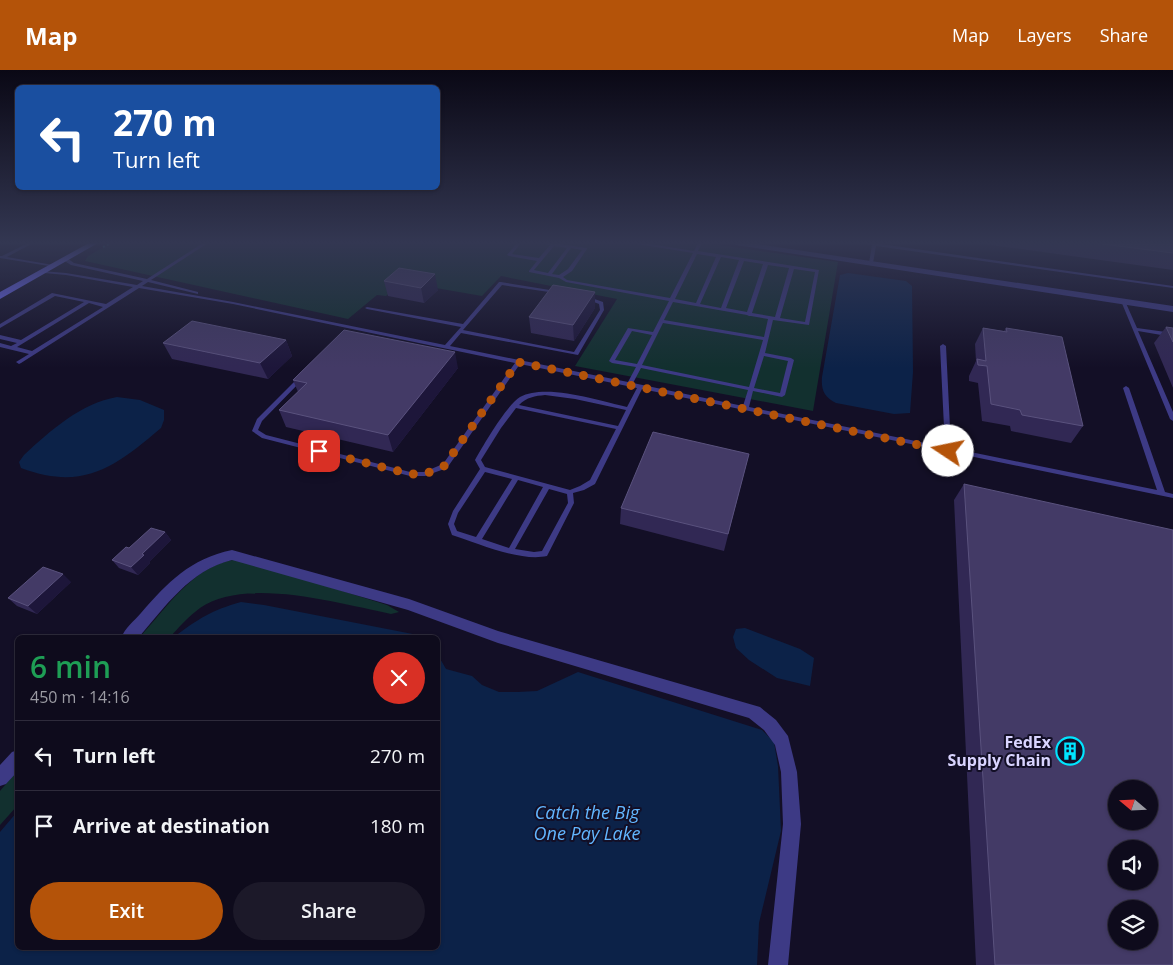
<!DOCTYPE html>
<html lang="en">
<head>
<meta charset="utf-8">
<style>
	:root { --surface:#0e0b1c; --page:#1c1929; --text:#f1f3f6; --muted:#9b9ba3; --line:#2e2b3b; --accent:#b45309 }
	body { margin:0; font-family:"Open Sans",sans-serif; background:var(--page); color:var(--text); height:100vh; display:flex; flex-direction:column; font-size:19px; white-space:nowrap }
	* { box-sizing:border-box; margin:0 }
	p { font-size:16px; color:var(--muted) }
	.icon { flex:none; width:28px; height:28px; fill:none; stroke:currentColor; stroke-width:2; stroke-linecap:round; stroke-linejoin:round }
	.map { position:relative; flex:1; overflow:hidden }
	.details { position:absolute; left:15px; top:565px; width:425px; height:315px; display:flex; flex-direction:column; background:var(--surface); border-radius:8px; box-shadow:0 1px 4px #0004,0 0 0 1px var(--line) }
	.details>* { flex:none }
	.top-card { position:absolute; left:15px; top:15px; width:425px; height:105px; border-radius:8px; box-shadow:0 1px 4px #0004,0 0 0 1px var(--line); background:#1a4fa0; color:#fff; overflow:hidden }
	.needle { width:32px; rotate:289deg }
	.tools { position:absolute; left:1108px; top:710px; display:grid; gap:10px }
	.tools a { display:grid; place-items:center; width:50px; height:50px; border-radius:50%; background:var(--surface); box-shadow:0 1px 4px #0004,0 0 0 1px var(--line); font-size:25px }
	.pin { position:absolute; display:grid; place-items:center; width:42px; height:42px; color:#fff; margin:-21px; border-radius:10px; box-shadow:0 2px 8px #0006 }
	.me { position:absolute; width:55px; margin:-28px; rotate:281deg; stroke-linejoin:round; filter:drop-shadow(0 0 4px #0008) }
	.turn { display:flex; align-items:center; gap:18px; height:105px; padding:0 15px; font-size:22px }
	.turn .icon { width:65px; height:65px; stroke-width:2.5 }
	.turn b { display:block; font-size:35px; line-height:42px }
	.round { display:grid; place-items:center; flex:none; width:52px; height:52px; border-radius:26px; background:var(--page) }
	.overview { display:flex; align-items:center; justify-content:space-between; height:85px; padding:0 15px }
	h1 { font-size:30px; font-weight:600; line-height:38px; color:#1e9e55 }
	.primary-button { display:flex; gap:10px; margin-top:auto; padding:10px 15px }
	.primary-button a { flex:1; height:58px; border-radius:30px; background:var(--accent); color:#fff; font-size:20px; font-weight:600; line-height:58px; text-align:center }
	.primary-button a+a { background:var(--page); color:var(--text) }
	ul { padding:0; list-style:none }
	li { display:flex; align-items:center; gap:15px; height:70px; padding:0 15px; border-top:1px solid var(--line) }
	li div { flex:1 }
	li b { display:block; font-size:19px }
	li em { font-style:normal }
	header { display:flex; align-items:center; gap:30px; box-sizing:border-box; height:70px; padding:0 25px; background:var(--accent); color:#fff }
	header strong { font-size:24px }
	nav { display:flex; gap:28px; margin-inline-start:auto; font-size:18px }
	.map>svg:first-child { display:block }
</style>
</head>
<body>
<header>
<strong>Map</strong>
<nav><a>Map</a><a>Layers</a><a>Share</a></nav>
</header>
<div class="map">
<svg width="1173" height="895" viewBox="0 0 1173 895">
	<rect width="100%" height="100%" fill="#130f26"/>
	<path fill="#12302f" d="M111,173h594l133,19 -25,149 -238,-45 42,-67 -116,-23 -19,20 -81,-14 -15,14 -9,-1 -29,24 -263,-58 3,-5z
		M233,490h11l143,45 12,7 -8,2c-50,-10 -146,-38 -191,-6 -11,8 -21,19 -30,29l-31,1c26,-28 54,-72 94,-78z
		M17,701v35l-17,19v-34z"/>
	<path fill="#0c2248" d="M848,203l58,8 6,5 1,86 -3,41 -16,1 -58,-11c-12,-6 -15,-13 -14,-26l18,-102z
		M117,327l23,3 24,10v10l-3,8c-47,40 -78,63 -140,40l-2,-6 5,-7c26,-24 57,-52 93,-58z
		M241,532l23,3 164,32h-254c24,-18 38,-27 67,-35z
		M745,558l55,21 14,9 -4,28 -33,-8 -28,-18 -13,-12 -3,-11 3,-8z
		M438,579l1,8 7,12 26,7 10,9 17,7h19l19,-1 41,-19 184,58 12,12 4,24 3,65 -22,92 -2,42h-757v-133l17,-20 1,136h420z"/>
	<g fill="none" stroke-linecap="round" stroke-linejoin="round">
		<path stroke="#2fb8b0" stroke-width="2" stroke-dasharray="2 2.5" stroke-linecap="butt" d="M103,177l8,-4"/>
		<path fill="#3d3a85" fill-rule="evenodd" d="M28,173h5l-26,14 46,8 2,1v1l-55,-9v-2h2z
			M203,173h5l-57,37 47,12v2l-50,-12 -6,4 91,16 212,43 16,-18 -94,-18 -2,-1 2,-1 96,17 36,-42h2l55,9 2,1 -2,1 -54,-8 -39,45 111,22 26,-42 -1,-6 -15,-6v-2h2l17,6 1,8 -26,45 -117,-22 -11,13 178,36 8,-15 -24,-4 -3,-2 19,-33 25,4 16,-31 -103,-19 -7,-4 -30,-6v-1l8,-10 -28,-5 -2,-1 10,-12h4l-9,11 27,4 11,-13 -6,-1v-1h9l34,5v1l-15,22 -9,6 4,3 103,18 23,-45 -56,-9 -2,-1h9l50,8 4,-8h4l-4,8 121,19 -10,55 -36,-5 -8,33 26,5 3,2 -9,35 -3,2 -29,-6 -4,16 196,40 -5,-101 3,-2 3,2 5,102 206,42 -34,-102 3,-2 3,2 36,104 8,2v4l-223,-46 -2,1 -3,-2 -303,-62 -47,95 -11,6 -11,3 1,10 -27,53c-27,6 -70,-13 -95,-21l-4,-11 5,-13 27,-42 -5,-9c9,-16 31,-54 45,-63 26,-14 80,4 107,10l10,-19 -117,-24 -73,104 -22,8h-15l-148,-38 -10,-7 5,-12 41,-41 2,-1 3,2 -1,1 -40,41 -4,9 8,5 144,37h14l19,-8 72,-101 -282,-59 -94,-16 -118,75 -2,1 -3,-2 13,-8 -29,-7v-4l11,3 6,-3 -17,-4v-4l21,5 63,-38 -29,-6 -55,32v-4l52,-31 54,11 27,-17 -67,-12 -22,-2 -2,-1v-1l24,2 71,12 6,-4 -72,-16 -8,-5v-2h4l7,5 73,16zM554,176l13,2 -19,25 -14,-3zM571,178l11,2 -14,19 -9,6 -7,-1zM697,184l19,3 -20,46 -21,-4zM721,187l18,3 -18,48 -21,-4zM744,191l19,3 -16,48 -21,-4zM768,195l21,3 -14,49 -23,-4zM794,199l21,3 -10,50 -25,-4zM673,232l74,13 2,1h2l17,3 -4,18 -100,-17zM89,233l14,4 -71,44 -15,-4zM663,253l100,17 -14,47 -107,-22zM632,261l20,4 -15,29 -22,-4zM764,286l24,5 -8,32 -26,-5zM641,298l107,22 -5,16 -110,-23zM545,325l30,4 51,11 -8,16 -99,-21c8,-8 16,-9 26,-10zM516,338l100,21 -26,51 -10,6 -10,4 -85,-23 -4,-7 20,-32zM485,402l27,7 -36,58 -19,-6 -3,-7 4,-11zM518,410l25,7 -34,61 -27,-9zM549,419l18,5 1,9 -26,48 -8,1 -19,-3z
			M861,173h13l299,43v2l-297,-42 -3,17 -2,1 -2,-1 3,-18z
			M1121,230l4,1 12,27 36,5v4l-35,-6 35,81v9l-3,-2 -49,-118z"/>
		<path fill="#3d3a85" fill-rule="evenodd" d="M232,480l177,49 89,32 262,76 16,13 12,16 9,36 4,52 -13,141h-20l15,-141 -2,-52 -6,-27 -11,-15 -15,-12 -251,-75 -90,-33 -176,-50c-42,10 -67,47 -94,78h-17c4,-10 13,-17 20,-25 27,-31 49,-54 91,-63z
			M18,680v21l-12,13 -6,2v-21l12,-13z"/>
		<path fill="#3d3a85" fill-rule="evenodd" d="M732,173h18l423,63v6l-437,-67z"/>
		<path fill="#6f6bff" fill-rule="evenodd" d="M89,173h9l-98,56v-7z"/>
	</g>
	<path fill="#312854" d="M977,173h196v27z
		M384,211l54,9 -14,13 -36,-7z
		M595,222v16l-21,33 -43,-8 -2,-16z
		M1166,257l7,1v60l-19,-45z
		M983,258l21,3 2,-3 77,98 -12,17 -60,-12 -1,-5 -28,-5 -4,-38 -9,-2v-5l7,-15 -1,-17z
		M286,270l6,16 -24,23 -96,-20 -9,-16z
		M458,298l-65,84 -107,-25 -7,-17 19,-18 -5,-12z
		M749,384l-25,97 -104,-27 1,-16z
		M964,414l209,481h-197l-22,-465z
		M165,462l6,8 -22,22 1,1 -12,12 -19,-7 -7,-8 17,-12z
		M71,512l-34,32 -20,-8 -9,-8z"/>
	<path fill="#1d163a" d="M435,204l3,16 -14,13 -3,-15z
		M595,222v16l-21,33 -1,-16z
		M286,270l6,16 -24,23 -8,-16z
		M455,282l3,16 -65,84 -5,-17z
		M165,462l6,8 -22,22 1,1 -12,12 -7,-8 11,-13z
		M63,504l8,8 -34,32 -9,-8z"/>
	<path fill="#433a66" stroke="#5a527e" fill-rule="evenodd" d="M1095,173h78v10z
		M399,198l36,6 -14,14 -37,-7z
		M553,215l42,7 -22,33 -44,-8z
		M192,251l94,19 -26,23 -97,-20z
		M1166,257l7,1v14z
		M983,258l24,4 -1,-4 56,9 21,89 -61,-11 -2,-5 -29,-6 -4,-38 -9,-1 -1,-6 9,2z
		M344,260l111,22 -67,83 -109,-25 28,-27 -14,-3z
		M653,362l96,22 -21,80 -107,-26z
		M964,414l209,46v435h-178zM1116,719h33v32h-33zM1116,779h33v32h-33zM1116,839h33v32h-33z
		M151,458l14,4 -23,22 2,1 -13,12 -19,-7 14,-13 3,1z
		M43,497l20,7 -35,32 -20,-8z"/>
	<linearGradient id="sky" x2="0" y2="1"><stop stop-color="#0a0815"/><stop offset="0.58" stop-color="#333752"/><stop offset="1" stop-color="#333752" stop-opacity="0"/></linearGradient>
	<rect width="1173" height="298" fill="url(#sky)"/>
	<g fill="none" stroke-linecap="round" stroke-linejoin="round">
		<path stroke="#b45309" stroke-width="9" stroke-dasharray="0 16.2" d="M319,381l91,23h15l19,-8 74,-104 430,89"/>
	</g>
	<defs>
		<g id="building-ring" transform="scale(1.4375)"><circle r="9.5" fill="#130f26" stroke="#00e5ff" stroke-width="1.5"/><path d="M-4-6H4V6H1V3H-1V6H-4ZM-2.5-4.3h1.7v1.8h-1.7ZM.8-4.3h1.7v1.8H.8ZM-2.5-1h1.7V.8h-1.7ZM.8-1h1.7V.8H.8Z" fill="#00e5ff"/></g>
	</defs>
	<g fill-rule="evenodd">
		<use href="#building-ring" x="1070" y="681"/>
	</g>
	<g text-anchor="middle" stroke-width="4" stroke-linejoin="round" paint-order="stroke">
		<g font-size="16" font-weight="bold" fill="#d9d4ff" stroke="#130f26" text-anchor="end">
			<text x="1051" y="678">FedEx<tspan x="1051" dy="18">Supply Chain</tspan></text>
		</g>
		<g font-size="18" font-style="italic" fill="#62b6ff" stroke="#130f26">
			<text x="587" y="749">Catch the Big<tspan x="587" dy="21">One Pay Lake</tspan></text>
		</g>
	</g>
</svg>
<div class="tools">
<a><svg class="needle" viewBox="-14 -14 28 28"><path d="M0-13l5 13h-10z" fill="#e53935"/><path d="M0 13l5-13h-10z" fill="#9b9ba3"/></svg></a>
<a><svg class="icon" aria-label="sound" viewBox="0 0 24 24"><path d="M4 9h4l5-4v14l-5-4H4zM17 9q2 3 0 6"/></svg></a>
<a><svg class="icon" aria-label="layers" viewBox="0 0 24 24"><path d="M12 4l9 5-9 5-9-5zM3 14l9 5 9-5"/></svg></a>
</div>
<div class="pin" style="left:319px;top:381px;background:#d93025"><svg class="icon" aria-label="arrive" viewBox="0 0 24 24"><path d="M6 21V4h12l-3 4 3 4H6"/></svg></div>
<svg class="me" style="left:948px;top:381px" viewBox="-20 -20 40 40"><circle r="19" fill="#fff"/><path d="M0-13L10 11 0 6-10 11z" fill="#b45309"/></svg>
<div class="top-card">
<div class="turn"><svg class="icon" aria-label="left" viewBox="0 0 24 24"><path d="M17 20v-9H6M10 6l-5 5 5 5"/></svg><div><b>270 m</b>Turn left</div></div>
</div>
<section class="details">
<div class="overview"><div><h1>6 min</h1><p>450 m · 14:16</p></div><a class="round" style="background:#d93025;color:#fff"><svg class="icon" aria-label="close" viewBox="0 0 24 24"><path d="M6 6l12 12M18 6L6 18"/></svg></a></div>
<ul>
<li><svg class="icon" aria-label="left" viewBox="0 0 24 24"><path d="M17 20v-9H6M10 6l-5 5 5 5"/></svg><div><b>Turn left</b></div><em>270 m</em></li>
<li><svg class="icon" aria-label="arrive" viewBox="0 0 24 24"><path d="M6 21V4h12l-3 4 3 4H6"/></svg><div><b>Arrive at destination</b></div><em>180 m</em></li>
</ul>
<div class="primary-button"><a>Exit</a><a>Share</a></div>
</section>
</div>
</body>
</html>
